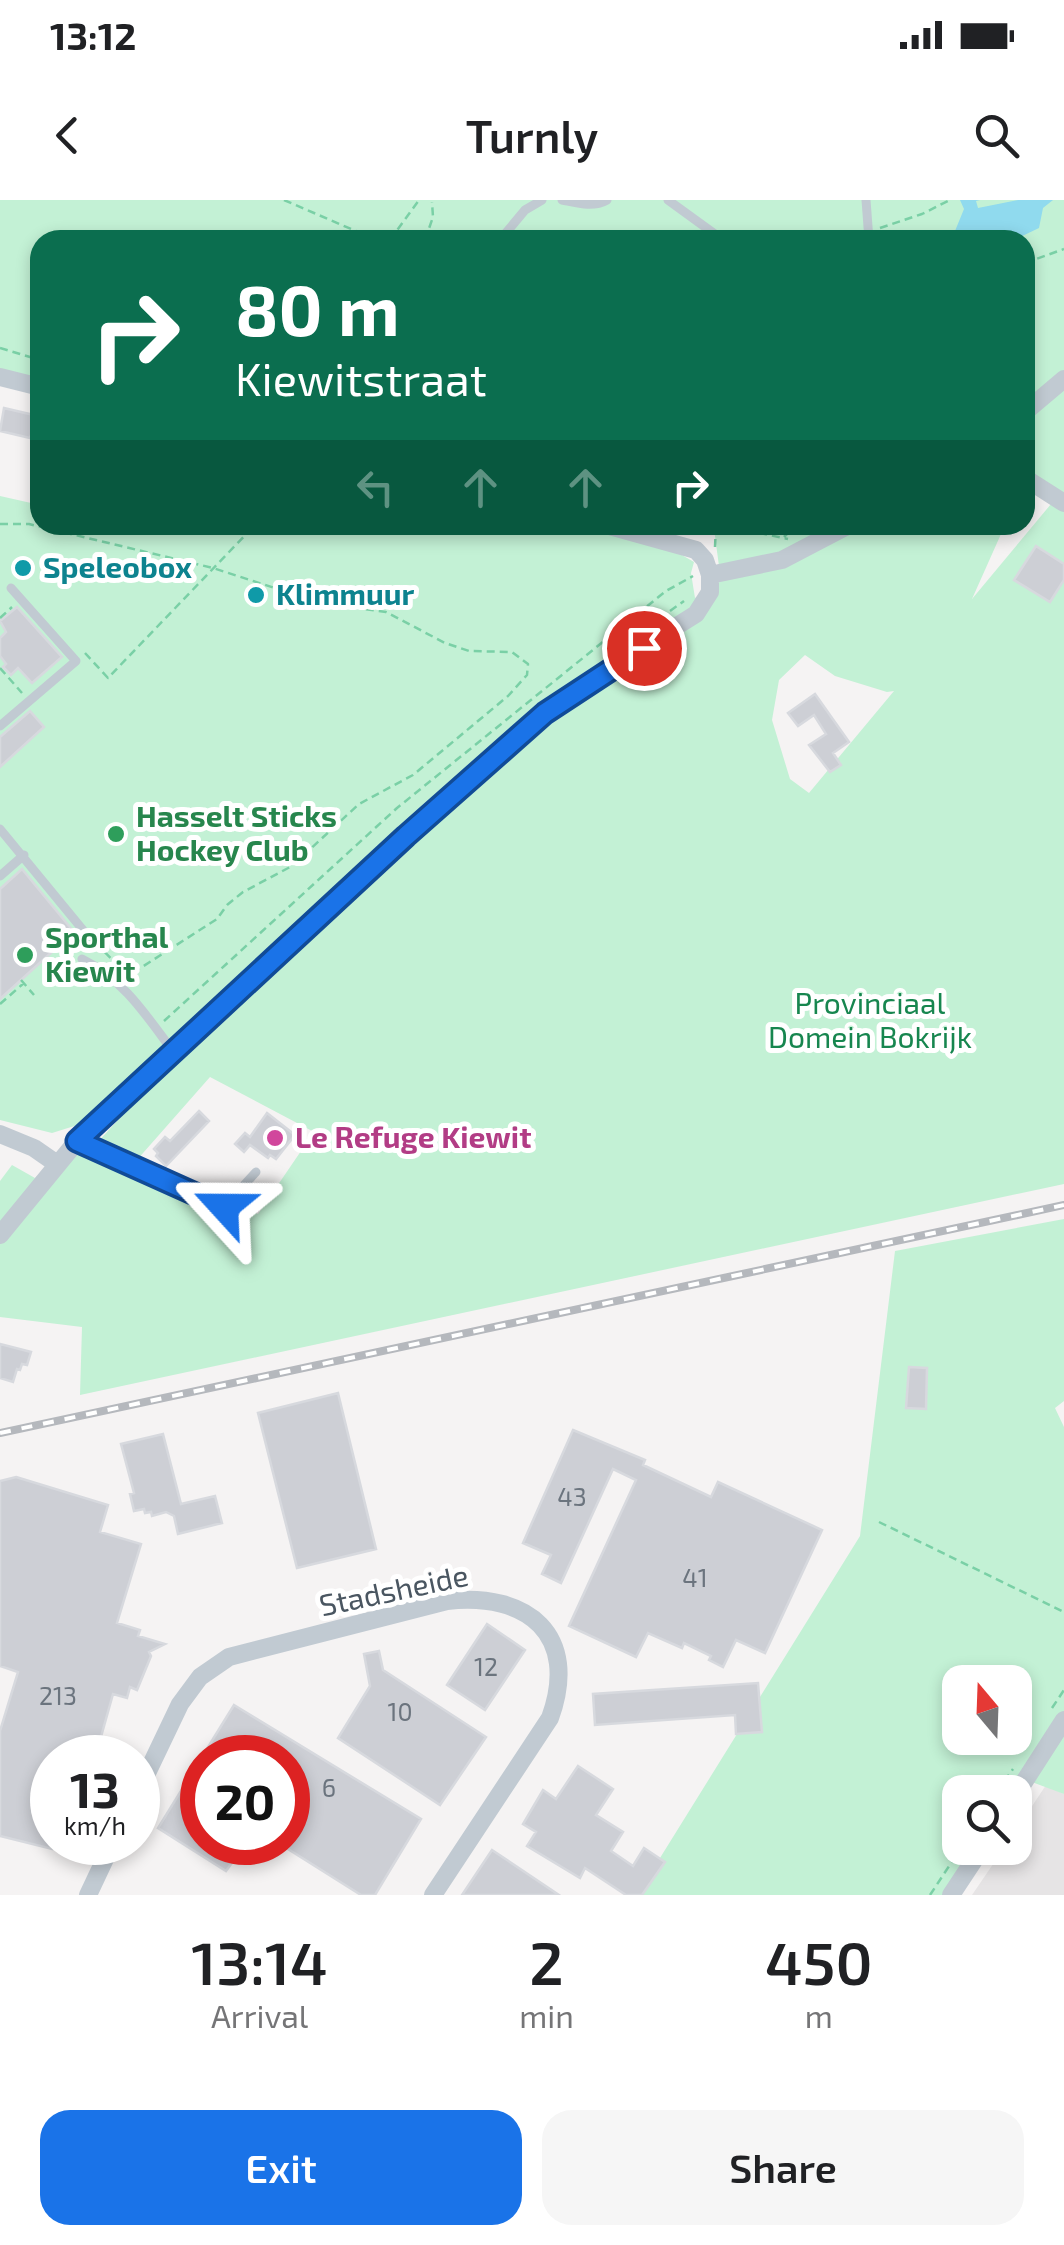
<!DOCTYPE html>
<html lang="en">
<head>
<meta charset="utf-8">
<style>
	:root { --surface:#fff; --page:#f6f6f6; --text:#202124; --muted:#757577; --accent:#1a73e8 }
	body { margin:0; font-family:"Exo 2",sans-serif; background:var(--page); color:var(--text); height:100vh; display:flex; flex-direction:column; font-size:38px; white-space:nowrap }
	* { box-sizing:border-box; margin:0 }
	p { font-size:32px; color:var(--muted) }
	.icon { flex:none; width:55px; height:55px; fill:none; stroke:currentColor; stroke-width:2; stroke-linecap:round; stroke-linejoin:round }
	.map { position:relative; height:1695px; overflow:hidden }
	.side { display:flex; flex-direction:column; background:var(--surface); flex:1 }
	.side>* { flex:none }
	.banner { position:absolute; left:30px; top:30px; width:1005px; height:305px; border-radius:30px; box-shadow:0 5px 15px #0003; background:#0b6e4f; color:#fff; overflow:hidden }
	.needle { width:65px; rotate:341deg }
	.tools { position:absolute; left:942px; top:1465px; display:grid; gap:20px }
	.tools a { display:grid; place-items:center; width:90px; height:90px; border-radius:20px; background:var(--surface); box-shadow:0 5px 15px #0003; font-size:50px }
	.speed { position:absolute; left:30px; top:1535px; display:flex; gap:20px; font-size:50px; font-weight:700; text-align:center }
	.speed>* { display:grid; place-content:center; width:130px; height:130px; border-radius:50%; background:var(--surface); box-shadow:0 5px 15px #0003; line-height:1 }
	.speed small { font-size:25px; font-weight:400 }
	.speed .limit { border:15px solid #d22; background:#fff; color:#111 }
	.pin { position:absolute; display:grid; place-items:center; width:85px; height:85px; color:#fff; margin:-42px; border:5px solid #fff; border-radius:50%; box-shadow:0 2px 10px #0007 }
	.me { position:absolute; width:110px; margin:-55px; rotate:294deg; stroke-linejoin:round; filter:drop-shadow(0 0 8px #0008) }
	.turn { display:flex; align-items:center; gap:35px; height:210px; padding:0 40px; font-size:45px }
	.turn .icon { width:130px; height:130px; stroke-width:2.5 }
	.turn b { display:block; font-size:70px; line-height:85px }
	.lanes { display:flex; align-items:center; height:95px; padding:0 40px; background:#0003; justify-content:center; gap:50px; direction:ltr }
	.lanes .off { opacity:.35 }
	.eta { display:flex; justify-content:space-evenly; align-items:center; height:170px; text-align:center }
	.eta b { font-size:60px; font-weight:600; line-height:70px }
	.action { display:flex; gap:20px; margin-top:auto; padding:20px 40px }
	.action a { flex:1; height:115px; border-radius:30px; background:var(--accent); color:#fff; font-size:40px; font-weight:600; line-height:115px; text-align:center }
	.action a+a { background:var(--page); color:var(--text) }
	.status { display:flex; justify-content:space-between; align-items:center; height:70px; padding:0 50px; background:var(--surface); direction:ltr }
	.status svg { height:28px; fill:currentColor }
	header { display:flex; justify-content:space-between; align-items:center; height:130px; padding:0 40px; background:var(--surface); font-size:45px; font-weight:600 }
	.map>svg:first-child { display:block }
</style>
</head>
<body>
<div class="status"><b>13:12</b><svg viewBox="0 0 49 12"><path d="M0 12V9h3v3zM5 12V6h3v6zM10 12V3h3v9zM15 12V0h3v12zM26 1h20v11H26zM47 4h2v5h-2z"/></svg></div>
<header><svg class="icon" aria-label="back" viewBox="0 0 24 24"><path d="M15 5l-7 7 7 7"/></svg>Turnly<svg class="icon" aria-label="search" viewBox="0 0 24 24"><circle cx="10" cy="10" r="6"/><path d="M15 15l6 6"/></svg></header>
<div class="map">
<svg width="1064" height="1695" viewBox="0 0 1064 1695">
	<rect width="100%" height="100%" fill="#f5f3f3"/>
	<path fill="#e6e4e5" d="M1046,1585l18,9v101h-92l32,-47h11v-16z"/>
	<path fill="#c3f1d5" fill-rule="evenodd" d="M0,0h1064v984l-984,211 2,-68 -82,-10v-136l12,-16 23,13 26,-23 35,-11 88,-96 -100,75 -32,10 -52,-13v-624l40,9v20h965l-33,74 79,-95 -26,-17v-247h-985v140l-40,-10zM676,328l38,1 7,52 -26,17 -4,-25 3,-11 -26,-15zM805,455l30,21 52,16 7,-1 -85,102 -19,-14 -18,-59 7,-40zM210,877l104,55 -56,82 -122,-53z
		M1064,1019v182l-9,7 9,19v367l-43,-16 -10,14h-51v56h16l-31,47h-308l223,-359 35,-285zM960,1482h55v56h-55z"/>
	<path fill="#90daee" d="M960,0h20l-4,1 2,7 40,-8h35l-10,8 -4,20 -25,12h-53l-6,-9 9,-22z"/>
	<path fill="#cdcfd5" stroke="#d7d9de" stroke-width="2.5" d="M4,208l34,8 -8,22 -30,-7z
		M1036,346l28,18v16l-14,22 -36,-22z
		M17,407l45,50 -30,26 -14,-15 -7,7 -8,-8 3,-3 -6,-8v-18l6,-6 -6,-11z
		M815,494l34,48 -16,11 8,12 -11,7 -21,-27 17,-11 -12,-19 -16,11 -10,-13z
		M30,511l14,16 -44,40v-30z
		M22,669l52,63 -74,67v-110z
		M199,911l10,10 -43,45 -10,-10 2,-3 -4,-4 11,-12 5,4z
		M267,913l28,22 -19,24 -6,-4 -2,3 -18,-13 -6,7 -9,-8 10,-11 5,4z
		M0,1144l31,8 -4,13 -5,-1 -2,6 -3,-1 -4,13 -13,-4z
		M909,1167l18,1 -1,41 -20,-1z
		M338,1193l38,156 -79,19 -39,-155z
		M573,1230l72,30 -2,5 68,32 7,-15 104,48 -57,123 -29,-13 -13,27 -14,-7 2,-4 -27,-13 -2,5 -34,-15 -12,24 -67,-31 67,-146 -23,-11 -52,114 -19,-9 9,-19 -28,-12z
		M163,1234l18,70 34,-8 7,27 -44,11 -4,-18 -8,-4 -14,4 -1,-4 -6,1 -1,-4 -10,2 -4,-17 4,-1 -13,-49z
		M16,1277l92,28 -8,27 41,12 -24,79 23,7 -2,6 27,8 -16,8 2,4 -14,34 -7,-3 -3,11 -14,-4 -16,57 -8,-2 -3,9h-34v91l-52,-13v-105l18,-59 -18,-6v-185z
		M487,1424l38,26 -40,60 -38,-25z
		M379,1451l4,19 103,67 -46,68 -102,-67 32,-52 -6,-32z
		M758,1483l4,49 -26,2 -1,-19 -140,10 -2,-31z
		M234,1505l187,114 -46,76h-14l-73,-46v-91h-86v84h49l-12,21 -5,-3 -8,11 -68,-43z
		M578,1566l35,23 -17,26 27,17 -12,19 22,15 11,-18 21,14 -23,33h-16l-41,-27 -5,10 -53,-32 9,-14 -13,-8 20,-34 13,9z
		M492,1650l67,45h-97z"/>
	<g fill="none" stroke-linecap="round" stroke-linejoin="round">
		<path stroke="#7ad0a6" stroke-width="2.5" stroke-dasharray="8 5" stroke-linecap="butt" d="M284,0l74,32
			M880,28l42,-14 28,-14
			M390,40l29,-40
			M425,40l8,-23 -1,-15
			M1025,63l39,-14
			M0,148l40,12
			M0,324h29l184,44 108,35 65,9 59,31 24,8 43,1 16,12 -1,11 -19,21 -95,79 -54,29 -67,62 -49,26 -16,13 -10,14 -89,57 -37,-38
			M721,325l67,14
			M784,337l12,-12
			M715,347l1,-22
			M670,411l14,-10
			M0,418l12,-11
			M85,453l23,25 147,-153
			M0,468l22,25
			M21,780l13,15
			M0,804l24,-21
			M164,821l233,-213 269,-217 27,-15
			M879,1322l185,90
			M1052,1508l12,-18
			M997,1592l16,-23
			M930,1695l31,-47"/>
		<path stroke="#c1cad2" stroke-width="9" d="M562,0c15,3 31,8 45,0
			M668,0l55,40
			M866,0l3,40
			M369,36l8,4
			M500,40l25,-30 17,-10
			M0,526l76,-65 -65,-73
			M0,629l83,101
			M0,676l24,-21
			M82,759c41,20 64,56 90,91
			M77,941l147,66 32,-35"/>
		<path stroke="#c1cad2" stroke-width="18" d="M0,177l40,10
			M1025,212l39,-33
			M1025,278l39,25
			M710,375l72,-15 67,-35
			M0,934l34,14 23,16
			M0,1035l77,-94 329,-305 139,-123 41,-30 110,-69 14,-22v-17l-5,-15 -9,-10 -90,-25
			M138,1592l42,-88 20,-27 29,-20 218,-56c81,-9 133,34 103,117l-117,177
			M1015,1596l49,-76
			M88,1695l25,-53
			M951,1695l31,-47"/>
		<g stroke="#b5b8bd" stroke-width="8">
			<path id="rail" d="M0,1233l1064,-228"/>
		</g>
		<use href="#rail" stroke="#fff" stroke-width="4" stroke-dasharray="11" stroke-linecap="butt"/>
	</g>
	<g fill="none" stroke-linecap="round" stroke-linejoin="round">
		<g stroke="#114b97" stroke-width="25">
			<path id="route" d="M224,1007l-147,-66 329,-305 139,-123 99,-65"/>
		</g>
		<use href="#route" stroke="#1a73e8" stroke-width="18"/>
	</g>
	<g fill="#0f9aa8" stroke="#fff" stroke-width="4">
		<circle cx="23" cy="368" r="10"/>
		<circle cx="256" cy="395" r="10"/>
	</g>
	<g fill="#2e9e5b" stroke="#fff" stroke-width="4">
		<circle cx="116" cy="634" r="10"/>
		<circle cx="25" cy="755" r="10"/>
	</g>
	<circle fill="#d1479c" stroke="#fff" stroke-width="4" cx="275" cy="938" r="10"/>
	<g text-anchor="middle" stroke-width="10" stroke-linejoin="round" paint-order="stroke">
		<g font-size="25" fill="#6b747e">
			<text x="572" y="1306">43</text>
			<text x="695" y="1387">41</text>
			<text x="486" y="1476">12</text>
			<text x="58" y="1505">213</text>
			<text x="400" y="1521">10</text>
			<text x="329" y="1597">6</text>
		</g>
		<g font-size="30" font-weight="bold" fill="#0d838f" stroke="#fff" text-anchor="start">
			<text x="43" y="378">Speleobox</text>
			<text x="276" y="405">Klimmuur</text>
		</g>
		<g font-size="30" font-weight="bold" fill="#27864d" stroke="#fff" text-anchor="start">
			<text x="136" y="627">Hasselt Sticks<tspan x="136" dy="34">Hockey Club</tspan></text>
			<text x="45" y="748">Sporthal<tspan x="45" dy="34">Kiewit</tspan></text>
		</g>
		<g font-size="30" fill="#17864f" stroke="#fff">
			<text x="870" y="814">Provinciaal<tspan x="870" dy="34">Domein Bokrijk</tspan></text>
		</g>
		<g font-size="30" font-weight="bold" fill="#b23c85" stroke="#fff" text-anchor="start">
			<text x="295" y="948">Le Refuge Kiewit</text>
		</g>
		<g font-size="30" fill="#4a5661" stroke="#fff">
			<text transform="translate(394 1391) rotate(-12)" y="10">Stadsheide</text>
		</g>
	</g>
</svg>
<div class="tools">
<a><svg class="needle" viewBox="-14 -14 28 28"><path d="M0-13l5 13h-10z" fill="#e53935"/><path d="M0 13l5-13h-10z" fill="#757577"/></svg></a>
<a><svg class="icon" aria-label="search" viewBox="0 0 24 24"><circle cx="10" cy="10" r="6"/><path d="M15 15l6 6"/></svg></a>
</div>
<div class="speed"><div>13<small>km/h</small></div><div class="limit">20</div></div>
<div class="pin" style="left:644px;top:448px;background:#d93025"><svg class="icon" aria-label="arrive" viewBox="0 0 24 24"><path d="M6 21V4h12l-3 4 3 4H6"/></svg></div>
<svg class="me" style="left:224px;top:1007px" viewBox="-20 -20 40 40"><path d="M0-17L14 15 0 8-14 15z" fill="#1a73e8" stroke="#fff" stroke-width="4"/></svg>
<div class="banner">
<div class="turn"><svg class="icon" aria-label="right" viewBox="0 0 24 24"><path d="M7 20v-9h11M14 6l5 5-5 5"/></svg><div><b>80 m</b>Kiewitstraat</div></div>
<div class="lanes"><svg class="icon off" aria-label="left" viewBox="0 0 24 24"><path d="M17 20v-9H6M10 6l-5 5 5 5"/></svg><svg class="icon off" aria-label="ahead" viewBox="0 0 24 24"><path d="M12 20V5M6 11l6-6 6 6"/></svg><svg class="icon off" aria-label="ahead" viewBox="0 0 24 24"><path d="M12 20V5M6 11l6-6 6 6"/></svg><svg class="icon" aria-label="right" viewBox="0 0 24 24"><path d="M7 20v-9h11M14 6l5 5-5 5"/></svg></div>
</div>
</div>
<section class="side">
<div class="eta">
<div><b>13:14</b><p>Arrival</p></div>
<div><b>2</b><p>min</p></div>
<div><b>450</b><p>m</p></div>
</div>
<div class="action"><a>Exit</a><a>Share</a></div>
</section>
</body>
</html>
